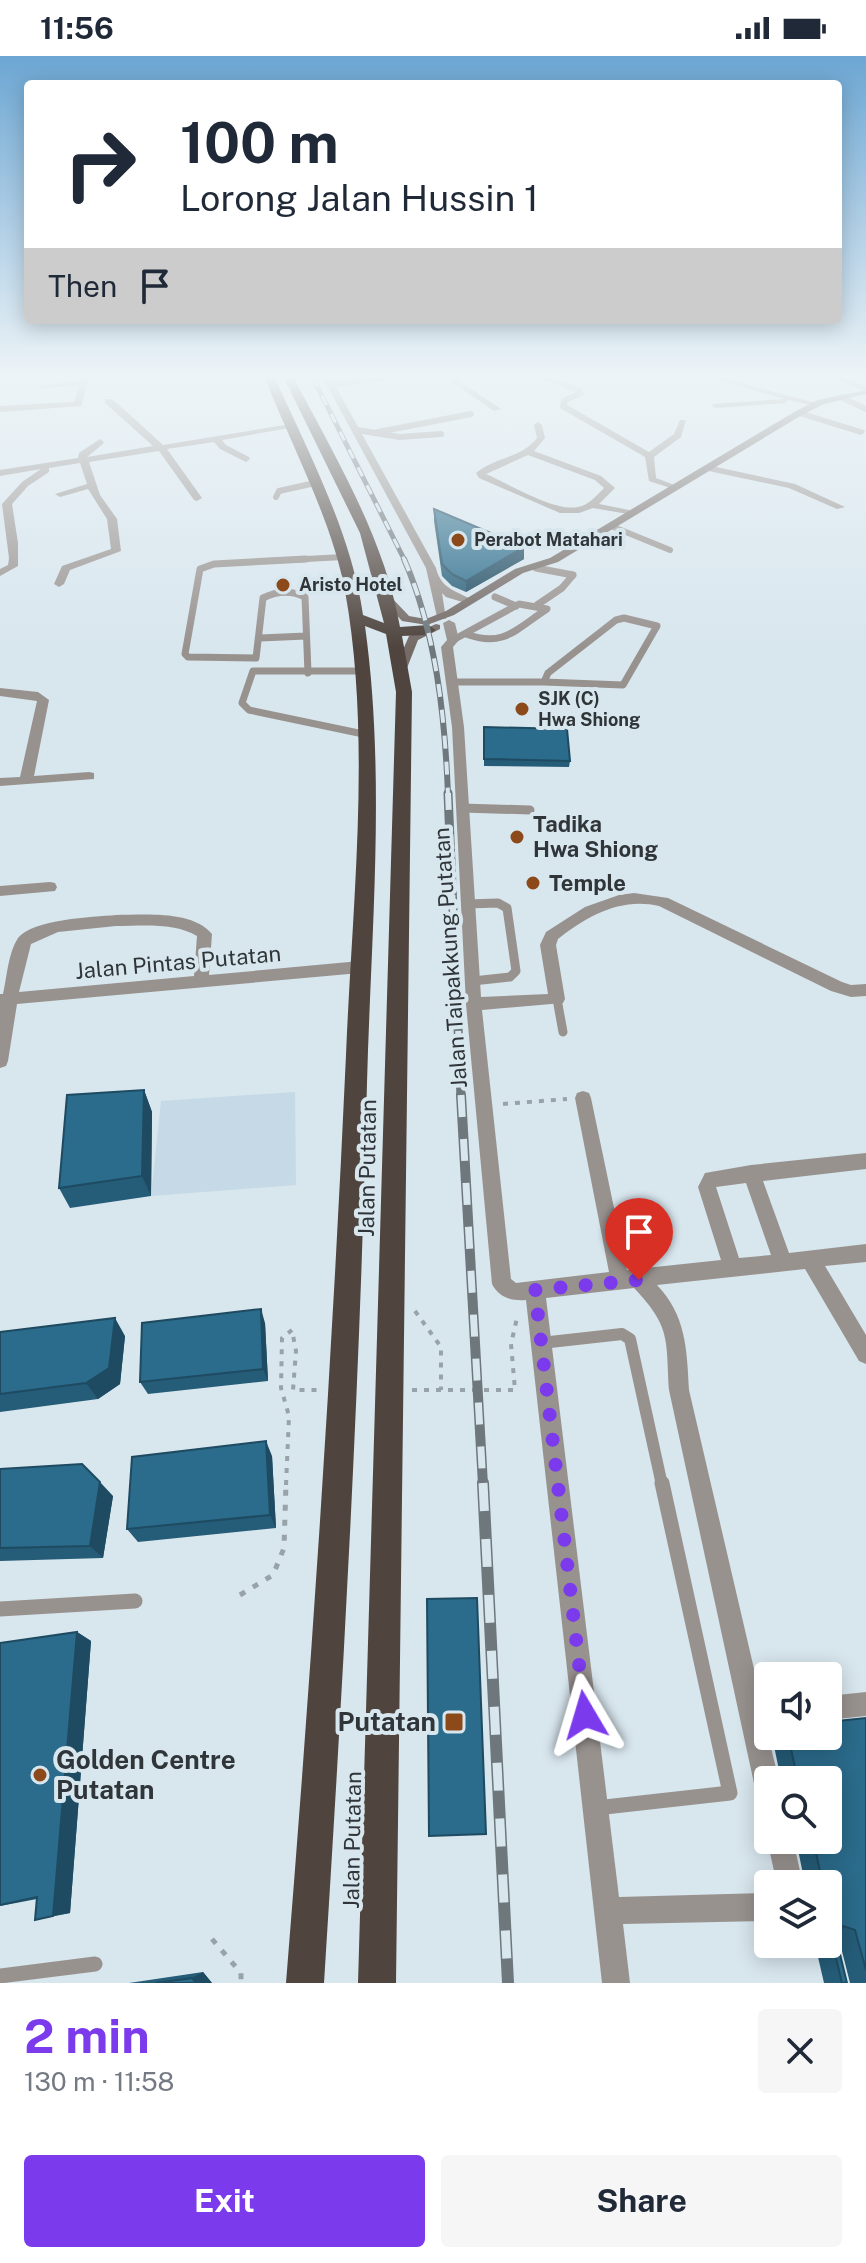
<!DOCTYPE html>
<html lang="en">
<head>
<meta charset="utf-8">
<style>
	:root { --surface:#fff; --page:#f6f6f7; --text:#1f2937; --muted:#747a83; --accent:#7c3aed }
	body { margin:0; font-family:"Public Sans",sans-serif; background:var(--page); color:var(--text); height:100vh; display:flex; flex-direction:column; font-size:30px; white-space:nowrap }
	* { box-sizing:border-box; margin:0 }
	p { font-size:26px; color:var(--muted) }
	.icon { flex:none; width:44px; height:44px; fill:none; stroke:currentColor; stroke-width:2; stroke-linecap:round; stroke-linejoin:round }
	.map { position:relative; height:1927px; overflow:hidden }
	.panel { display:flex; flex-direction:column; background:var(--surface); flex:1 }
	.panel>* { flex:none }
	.top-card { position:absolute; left:24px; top:24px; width:818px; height:244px; border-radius:8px; box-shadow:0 4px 20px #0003; background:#fff; color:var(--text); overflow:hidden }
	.tools { position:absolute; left:754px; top:1606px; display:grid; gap:16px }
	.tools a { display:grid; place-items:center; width:88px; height:88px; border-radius:8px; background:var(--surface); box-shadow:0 4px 20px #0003; font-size:40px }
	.pin { position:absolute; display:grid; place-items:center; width:68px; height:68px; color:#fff; margin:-82px -34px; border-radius:50% 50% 50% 0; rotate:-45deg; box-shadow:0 0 8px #0007 }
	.pin .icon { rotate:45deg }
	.me { position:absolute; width:88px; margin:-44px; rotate:353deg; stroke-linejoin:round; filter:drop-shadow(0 0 6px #0008) }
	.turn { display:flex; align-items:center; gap:28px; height:168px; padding:0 24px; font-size:36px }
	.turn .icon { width:104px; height:104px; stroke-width:2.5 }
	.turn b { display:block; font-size:56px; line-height:68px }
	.then { display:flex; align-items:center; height:76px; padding:0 24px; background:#0003; gap:16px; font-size:30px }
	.round { display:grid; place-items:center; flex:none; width:84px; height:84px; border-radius:8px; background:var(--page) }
	.head { display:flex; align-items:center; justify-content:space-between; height:136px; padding:0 24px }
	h1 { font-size:48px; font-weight:700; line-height:60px; color:var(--accent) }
	.button { display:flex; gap:16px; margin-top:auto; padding:16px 24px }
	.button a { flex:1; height:92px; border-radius:8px; background:var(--accent); color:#fff; font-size:32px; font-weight:700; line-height:92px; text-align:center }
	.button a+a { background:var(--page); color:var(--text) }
	.status { display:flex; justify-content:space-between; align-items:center; height:56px; padding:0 40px; background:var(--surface); direction:ltr }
	.status svg { height:22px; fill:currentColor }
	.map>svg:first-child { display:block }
</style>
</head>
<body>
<div class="status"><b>11:56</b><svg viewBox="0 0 49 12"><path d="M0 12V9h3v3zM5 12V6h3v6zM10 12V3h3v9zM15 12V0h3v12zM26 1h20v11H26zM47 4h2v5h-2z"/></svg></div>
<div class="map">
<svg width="866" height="1927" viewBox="0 0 866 1927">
	<rect width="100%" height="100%" fill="#d8e6ee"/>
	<path fill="#c5dae6" d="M295,1036l1,93 -145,11 10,-95z"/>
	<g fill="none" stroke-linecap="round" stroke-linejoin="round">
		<path stroke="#98a3a9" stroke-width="4" stroke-dasharray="5 7" stroke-linecap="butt" d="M503,1048l64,-5
			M415,1255l26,36v43
			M412,1334h103l-4,-46 6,-26
			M286,1429l3,-69 -8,-28 1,-50 10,-8 4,21 -3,39h27"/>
		<path stroke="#98a3a9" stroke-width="5" stroke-dasharray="6 9" stroke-linecap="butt" d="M240,1539l33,-20 11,-27 2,-65
			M212,1883l29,34v10"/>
		<path stroke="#98928f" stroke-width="6" d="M331,329l52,-7
			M841,341l25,12
			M357,374l43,7 41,-3
			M373,377l98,-19
			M276,441l3,-6 36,-8
			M611,470l59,24
			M269,505l74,-4"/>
		<path stroke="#98928f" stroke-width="7" d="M306,503l-92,5 -14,5 -15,85 3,3 68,1 7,-60c14,-7 28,-8 42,-1l3,76
			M536,512l37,7
			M495,541l21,9
			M537,549l25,-17 11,-13
			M624,562l33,8 -34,59 -79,-3 4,-9 68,-53z
			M260,582l46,-2
			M453,584l66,-36 28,5c-31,20 -43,39 -81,25
			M363,615h-110l-11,32 7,7 119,25
			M453,626h91"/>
		<path stroke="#98928f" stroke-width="9" d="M462,752l68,2
			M467,848l31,-1 9,5 9,63 -6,6 -37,4
			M557,943l6,33"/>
		<path stroke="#98928f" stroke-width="12" d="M541,1287l81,-9 8,5 32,146"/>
		<path stroke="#98928f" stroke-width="15" d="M0,1553l135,-8
			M596,1752l134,-15 -68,-310
			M0,1920l95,-12"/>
		<path fill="#98928f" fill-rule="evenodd" d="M81,322h8l-8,28 -81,6v-6l74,-4 5,-16 -39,2 -4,-2 44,-5z
			M323,322h8l105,190c5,22 22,23 38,33l-5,3 -23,-7 -4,-4 4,26 -9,-2 -11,-49z
			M446,322h9l46,31 -7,2z
			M541,322h11l30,10 2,7 -16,7 -1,3 82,47 25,-18 6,-14h6l-5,17 -27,20 2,21 21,8v4l-28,-9 -4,-24 -85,-49 1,-9 15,-7z
			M710,322h13l96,26 -4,2 -27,-6 -3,3 -69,5 -4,-2 1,-2 71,-5z
			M831,322h11l24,8v5z
			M105,343h6l7,5 45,41 128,-21 4,3 -73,13 4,5 23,12 1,2 -4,3 -26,-13 -6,-7 -47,7 35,49 -5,3 -3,-1 -35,-49 -70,11 11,33 17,24 4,32 -51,19 -6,14 -5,3 -5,-3 8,-18 49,-17 -4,-30 -19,-30 -28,8 -5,-3 32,-10 -7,-21 -31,5v4l-21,14 -16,18 6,39v23l-18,10v-7l8,-4 1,-7 -7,-54 20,-22 19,-13 -41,7v-6l78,-12 1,-5 21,-14 4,3 -1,2 -16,13 66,-11 -48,-43z
			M799,354l65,20 1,2 -4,3 -65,-20v-4z
			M538,366l4,3 3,13 -11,13 67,25 14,12 -16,16 35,7v4l-41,-7 -14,5h-19l-81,-35 -3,-5c19,-16 46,-15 61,-35l-3,-13zM528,399l67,25 9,8c-7,7 -15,17 -26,19 -23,5 -69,-23 -92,-33z
			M707,409l88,19 50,23 -8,2 -48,-21 -85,-18 -2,-2z
			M449,564l6,3 4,17 -6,7 11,80 17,270 67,-3 -8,-49 6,-13 39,-25 34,-12 15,-2 34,5 174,84 9,3 15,-1v12l-15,1 -20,-6 -172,-85c-38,-9 -72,10 -101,33l-2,6 9,54 -2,4 -81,7 29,269 5,4 93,-11 -34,-174 2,-5 6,-2 6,2 2,5 36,172 94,-10 -23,-73 7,-14 46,-8 115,-12v16l-103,12 26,72 77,-9v18l-41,4 41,69v29l-7,-3 -54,-92 -148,16c29,30 30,65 32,105l73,313h6v33l11,44h-11v21l-9,-4 -4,-9 -86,-398c-3,-51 2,-63 -35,-102l-88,10 73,599 149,-4v28l-145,3 7,59h-28l-76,-683c-14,1 -27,-2 -34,-16l-26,-280 -14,-277 -11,-80 6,-7 -4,-17zM746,1127l25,72 -32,3 -23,-71z
			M0,632l38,4 11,8 -15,76 55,-4 5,1v6l-94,7v-8l20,-1 17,-76 -37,-5z
			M50,826l5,1 2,4 -2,4 -55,5v-10z
			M116,859c28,0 76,-5 96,19l-3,41 151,-14 8,6 -8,6 -343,31 -9,57 -2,5 -6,2v-74h3c4,-17 5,-41 15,-56 15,-19 74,-21 98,-23zM116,870c26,0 58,-4 81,10l-3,40 -175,16 12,-48 27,-12z
			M866,1636v24l-38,4v-24z
			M768,1781v3h25l10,44h-26l-10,-44z"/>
		<path fill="#746b67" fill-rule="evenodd" d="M866,334v4l-42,10 -22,11 -244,147 -35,11 -69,42 -27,10 -25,-4 -19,-21 9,-2 17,18 17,3 20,-8 69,-42 35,-11 246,-147 22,-11z
			M436,568l4,1v4l-22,11 -11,28 -10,2 -2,-2 14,-32z"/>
		<path fill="#4f443e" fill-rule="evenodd" d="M265,322h10c34,76 76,154 88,237l21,8 -24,-90 -76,-155h10c42,81 90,159 106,249l28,-2 8,5 -8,5 -26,1 10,56 -16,1291h-38l38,-1291 -10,-58 -21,-8c21,151 6,305 2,457 -7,300 -24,600 -43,900h-38c25,-309 46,-618 60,-928 6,-150 26,-316 -1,-464 -13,-71 -54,-146 -80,-213z"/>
		<g stroke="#6e777c" stroke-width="5">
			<path id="rail-far4" d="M313,322l92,183"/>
		</g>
		<g stroke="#6e777c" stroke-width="6">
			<path id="rail-far3" d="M404,503c32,73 41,157 44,236"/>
		</g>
		<g stroke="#6e777c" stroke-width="9">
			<path id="rail-far2" d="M448,737l13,304"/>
		</g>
		<g stroke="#6e777c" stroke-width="10">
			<path id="rail-far1" d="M461,1039l22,390"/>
		</g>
		<g stroke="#6e777c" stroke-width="12">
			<path id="rail" d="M483,1427l25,500"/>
		</g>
		<use href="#rail-far4" stroke="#d8e6ee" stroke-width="3" stroke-dasharray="10" stroke-linecap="butt"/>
		<use href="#rail-far3" stroke="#d8e6ee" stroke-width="4" stroke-dasharray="13" stroke-linecap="butt"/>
		<use href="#rail-far2" stroke="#d8e6ee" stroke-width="6" stroke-dasharray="17" stroke-linecap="butt"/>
		<use href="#rail-far1" stroke="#d8e6ee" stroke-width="7" stroke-dasharray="22" stroke-linecap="butt"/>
		<use href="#rail" stroke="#d8e6ee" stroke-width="9" stroke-dasharray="28" stroke-linecap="butt"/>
	</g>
	<path fill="#255c78" d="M434,453l90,38v12l-58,33 -14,-6 -10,-10 -8,-55z
		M484,671l86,34 -1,6 -85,-1z
		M144,1034l8,22 -1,84 -81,12 -11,-20z
		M265,1267l3,58 -120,13 -8,-12z
		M0,1276l125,4 -5,48 -22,15 -98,13z
		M272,1400l4,72 -138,14 -11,-13z
		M0,1413l113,27 -10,62 -103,3z
		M77,1576l14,9 -21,272 -35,7 2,-21 -37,7v-263z
		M866,1662v265h-16l-12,-48 -2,3 11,45h-23l-9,-39h13v-60h-23l-9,-44h32v-60h-47l-9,-44h56z
		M203,1916l9,11h-83z"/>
	<path fill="#1e4b61" d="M524,491v12l-58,33v-11z
		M144,1034l8,22 -1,84 -9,-20z
		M261,1253l4,14 3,58 -5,-12z
		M115,1262l10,18 -5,48 -22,15 -12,-16z
		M266,1385l6,15 4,72 -6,-13z
		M100,1426l13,14 -10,62 -13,-12z
		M77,1576l14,9 -21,272 -17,3z
		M203,1916l9,11h-16l-4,-5z"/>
	<path fill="#2b6b8b" stroke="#1e4b61" stroke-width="2" d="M434,453l90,38 -58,34 -14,-7 -10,-10z
		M484,671l83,2 3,32 -86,-2z
		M144,1034l-2,86 -83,12 8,-93z
		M261,1253l2,60 -123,13 2,-59z
		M115,1262l-6,50 -23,15 -86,11v-62z
		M266,1385l4,74 -143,14 5,-72z
		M82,1408l18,18 -10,64 -90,2v-79z
		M477,1542l9,236 -57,2 -2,-237z
		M77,1576l-24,284 -18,4 2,-23 -37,8v-262z
		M866,1662v252l-11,-40 -12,-4 -7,12 11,45h-5l-14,-58v-41h-5l-10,-44h15v-60h-35l4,-4 -9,-40h40v-14z
		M192,1922l4,5h-40z"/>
	<linearGradient id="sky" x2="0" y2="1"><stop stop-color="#6ca6d3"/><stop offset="0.54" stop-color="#edf4f7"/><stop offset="1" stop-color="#edf4f7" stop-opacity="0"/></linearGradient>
	<rect width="866" height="592" fill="url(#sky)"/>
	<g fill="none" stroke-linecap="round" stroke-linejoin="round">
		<path stroke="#7c3aed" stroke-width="14" stroke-dasharray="0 25.2" d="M585,1659l-50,-425 104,-10"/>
	</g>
	<g fill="#8c491a" stroke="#d8e6ee" stroke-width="3">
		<circle cx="458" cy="484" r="8"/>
		<circle cx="283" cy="529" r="8"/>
		<circle cx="522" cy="653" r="8"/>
		<circle cx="517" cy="781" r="8"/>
		<circle cx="533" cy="827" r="8"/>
		<rect x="444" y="1656" width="20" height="20" rx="4"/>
		<circle cx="40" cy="1719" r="8"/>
	</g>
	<g text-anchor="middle" stroke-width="8" stroke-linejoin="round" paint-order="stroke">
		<g font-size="18" font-weight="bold" fill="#2f3538" stroke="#d8e6ee" text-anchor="start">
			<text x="474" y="490">Perabot Matahari</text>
			<text x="299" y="535">Aristo Hotel</text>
			<text x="538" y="649">SJK (C)<tspan x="538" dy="21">Hwa Shiong</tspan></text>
		</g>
		<g font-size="22" font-weight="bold" fill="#2f3538" stroke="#d8e6ee" text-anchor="start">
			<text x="533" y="776">Tadika<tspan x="533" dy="25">Hwa Shiong</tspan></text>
			<text x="549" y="835">Temple</text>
		</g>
		<g font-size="22" fill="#2f3538" stroke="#d8e6ee">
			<text transform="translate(450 902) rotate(-94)" y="8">Jalan Taipakkung Putatan</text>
			<text transform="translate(178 906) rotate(-5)" y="8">Jalan Pintas Putatan</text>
			<text transform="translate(367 1112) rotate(-89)" y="8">Jalan Putatan</text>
			<text transform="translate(352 1784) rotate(-89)" y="8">Jalan Putatan</text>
		</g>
		<g font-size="26" font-weight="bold" fill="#2f3538" stroke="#d8e6ee" text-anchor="end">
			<text x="436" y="1675">Putatan</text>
			<text x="56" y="1713" text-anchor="start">Golden Centre<tspan x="56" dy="30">Putatan</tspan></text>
		</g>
	</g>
</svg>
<div class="tools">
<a><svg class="icon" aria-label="sound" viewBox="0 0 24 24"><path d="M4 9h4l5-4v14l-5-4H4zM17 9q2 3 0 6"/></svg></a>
<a><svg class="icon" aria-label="search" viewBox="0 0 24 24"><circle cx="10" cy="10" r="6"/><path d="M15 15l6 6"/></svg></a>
<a><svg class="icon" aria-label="layers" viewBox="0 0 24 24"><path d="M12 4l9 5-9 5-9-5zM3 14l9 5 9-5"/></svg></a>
</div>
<div class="pin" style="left:639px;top:1224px;background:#d93025"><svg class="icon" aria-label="arrive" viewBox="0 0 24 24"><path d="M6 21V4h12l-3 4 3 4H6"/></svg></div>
<svg class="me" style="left:585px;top:1659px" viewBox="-20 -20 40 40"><path d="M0-17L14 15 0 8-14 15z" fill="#7c3aed" stroke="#fff" stroke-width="4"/></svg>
<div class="top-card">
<div class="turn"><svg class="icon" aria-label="right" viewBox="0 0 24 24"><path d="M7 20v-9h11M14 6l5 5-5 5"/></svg><div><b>100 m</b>Lorong Jalan Hussin 1</div></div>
<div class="then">Then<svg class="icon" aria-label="arrive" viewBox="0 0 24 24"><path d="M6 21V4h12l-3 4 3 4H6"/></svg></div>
</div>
</div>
<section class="panel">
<div class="head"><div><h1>2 min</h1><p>130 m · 11:58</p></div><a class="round"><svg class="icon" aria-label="close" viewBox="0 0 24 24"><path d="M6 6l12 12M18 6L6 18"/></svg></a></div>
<div class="button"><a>Exit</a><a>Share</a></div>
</section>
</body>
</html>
